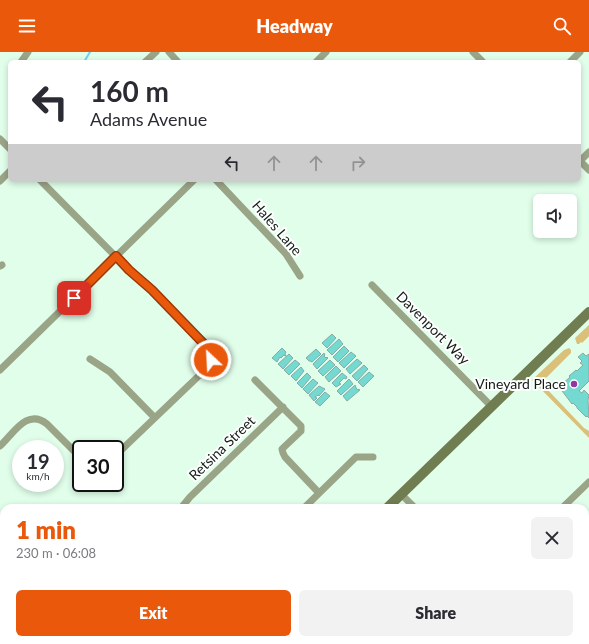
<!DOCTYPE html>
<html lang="en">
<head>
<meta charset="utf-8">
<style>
	:root { --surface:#fff; --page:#f2f2f3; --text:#2b2b33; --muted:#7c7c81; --accent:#ea580c }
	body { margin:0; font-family:Lato,sans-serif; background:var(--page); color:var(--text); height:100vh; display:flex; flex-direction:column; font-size:15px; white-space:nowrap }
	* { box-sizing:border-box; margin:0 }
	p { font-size:13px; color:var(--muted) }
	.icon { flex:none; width:22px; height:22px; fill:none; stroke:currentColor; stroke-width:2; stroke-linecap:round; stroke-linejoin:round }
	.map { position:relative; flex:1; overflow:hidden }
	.drawer { position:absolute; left:0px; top:452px; width:589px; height:140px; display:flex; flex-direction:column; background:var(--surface); border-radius:12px 12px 0 0; box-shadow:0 2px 6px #0003 }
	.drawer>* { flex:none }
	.guide { position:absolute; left:8px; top:8px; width:573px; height:122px; border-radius:6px; box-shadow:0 2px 6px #0003; background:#fff; color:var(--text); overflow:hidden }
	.controls { position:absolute; left:533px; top:142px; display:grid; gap:8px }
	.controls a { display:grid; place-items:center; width:44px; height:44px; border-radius:6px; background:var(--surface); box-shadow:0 2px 6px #0003; font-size:20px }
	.speed { position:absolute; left:12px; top:388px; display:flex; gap:8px; font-size:20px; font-weight:700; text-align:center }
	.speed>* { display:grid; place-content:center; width:52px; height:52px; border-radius:50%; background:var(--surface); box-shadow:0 2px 6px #0003; line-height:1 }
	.speed small { font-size:10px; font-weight:400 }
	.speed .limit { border:2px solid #111; border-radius:6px; background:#fff; color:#111 }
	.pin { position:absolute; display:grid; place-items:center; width:34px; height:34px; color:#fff; margin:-17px; border-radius:8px; box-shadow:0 2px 6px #0006 }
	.me { position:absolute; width:44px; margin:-22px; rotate:335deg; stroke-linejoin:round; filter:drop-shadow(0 0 3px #0008) }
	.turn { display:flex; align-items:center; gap:14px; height:84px; padding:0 16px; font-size:18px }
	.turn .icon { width:52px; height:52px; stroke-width:2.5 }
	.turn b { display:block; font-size:28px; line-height:34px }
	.lanes { display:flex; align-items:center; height:38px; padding:0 16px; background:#0003; justify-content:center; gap:20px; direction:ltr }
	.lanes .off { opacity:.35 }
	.round { display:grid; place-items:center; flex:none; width:42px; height:42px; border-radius:6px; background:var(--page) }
	.headline { display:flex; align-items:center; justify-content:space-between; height:68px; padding:0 16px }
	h1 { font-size:24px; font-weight:800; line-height:30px; color:var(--accent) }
	.cta { display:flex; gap:8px; margin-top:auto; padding:8px 16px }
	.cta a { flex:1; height:46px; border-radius:6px; background:var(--accent); color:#fff; font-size:16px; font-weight:800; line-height:46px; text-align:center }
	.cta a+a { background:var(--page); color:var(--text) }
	header { display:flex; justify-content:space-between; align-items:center; height:52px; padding:0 16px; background:var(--accent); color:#fff; font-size:18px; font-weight:800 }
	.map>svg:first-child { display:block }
</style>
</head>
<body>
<header><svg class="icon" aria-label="menu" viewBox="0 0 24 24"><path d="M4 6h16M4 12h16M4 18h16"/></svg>Headway<svg class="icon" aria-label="search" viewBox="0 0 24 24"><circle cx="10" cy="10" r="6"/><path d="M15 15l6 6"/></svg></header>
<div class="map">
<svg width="589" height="592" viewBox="0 0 589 592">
	<rect width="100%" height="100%" fill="#e0feea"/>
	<path fill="#cff4db" d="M270,588h262l4,4h-270z"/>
	<path fill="#dac078" d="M589,273v11l-7,7 -1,-1 -2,2h-2l-2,-6z
		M569,296l2,2v3l-25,25 -1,9 39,41 5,3v7l-57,-58 32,-30z
		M369,588h45l-13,4h-28z"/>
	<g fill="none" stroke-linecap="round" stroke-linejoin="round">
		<path stroke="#75cfed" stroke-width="2" d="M84,10l6,-10"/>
	</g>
	<path fill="#74d9d1" stroke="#86aba7" d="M332,282l4,4 -9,10 -5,-5z
		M339,287l4,5 -11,11 -5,-5z
		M344,294l5,5 -11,11 -5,-5z
		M282,296l4,4 -1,2 1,2h-1l-1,-1 -3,3 -1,-1 -3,5 -5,-4z
		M316,297l5,5 -9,8 -2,-1h-1l-3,-3z
		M351,300l5,4 -12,12 -5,-5z
		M324,301l1,2 -1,1 2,2 1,-1 1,1 -11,11 -4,-5z
		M583,301l3,3 3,-2v27l-10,10 3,2 2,-3 5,5 -1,5 1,18 -2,-2 -1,1 -9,-9v-1l-4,-4 -1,1 -13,-17 11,-10 -1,-1 7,-6 1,1 6,-6 -3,-2 2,-2 -4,-4z
		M289,302l4,4 -10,11 -5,-5z
		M357,307l5,4 -12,11 -4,-5z
		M295,308l5,4 -11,11 -5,-5z
		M330,308l5,5 -12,11 -5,-5z
		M364,313l4,4 -11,12 -5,-5z
		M336,314l5,5 -12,11 -4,-5z
		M301,315l3,4 -8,10 -5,-5z
		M369,320l5,4 -11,11 -5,-5z
		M307,321l4,4 -9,11 -5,-5z
		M342,321l5,4 -1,2 -2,-1 -5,5 2,1 -5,3 -4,-4z
		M313,327l5,4 -10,11 -5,-5z
		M349,327l4,5 -12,11 -4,-4z
		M355,333l2,5 1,-1 2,1 -13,11 -4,-5z
		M319,334l6,3 -6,7 -1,-1 -3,2 2,1 -3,3 -5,-6z
		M325,340l5,4 -10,10 -5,-4z"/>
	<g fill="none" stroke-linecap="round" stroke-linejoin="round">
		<path stroke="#9aa487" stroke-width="7" d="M169,0l9,10
			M473,0l10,10
			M21,10l7,-10
			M145,10l11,-10
			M316,10l10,-10
			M570,10l10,-10
			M0,87l10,10
			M579,108l10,10
			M580,109l9,-9
			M40,128l89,90 23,20 54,56c6,8 6,12 2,21l-93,89
			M216,128l70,74 14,22
			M0,129l10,-10
			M0,214l2,-1
			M372,233l120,122
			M90,307l20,13 44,45
			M0,318l194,-190
			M255,328l46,46v5l-19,18 1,4 2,4 34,36
			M0,394c14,-13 27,-38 47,-22l34,34
			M401,442l14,14
			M181,456l9,-11 93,-90
			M304,456l52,-51h17
			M562,456l27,-26
			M544,588l4,4
			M6,592l5,-4"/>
		<path stroke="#9aa487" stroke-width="9" d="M0,542l4,4
			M45,588l4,4"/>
		<path stroke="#6f7d51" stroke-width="10" d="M387,456l202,-196
			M245,592l1,-4
			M254,592l4,-4"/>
	</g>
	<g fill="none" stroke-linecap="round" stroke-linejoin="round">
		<g stroke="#983908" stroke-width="10">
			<path id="route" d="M74,246l42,-42 13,14 23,20 54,56 5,6v8"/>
		</g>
		<use href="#route" stroke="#ea580c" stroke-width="7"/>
	</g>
	<circle fill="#9137a2" stroke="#fff" stroke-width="1.5" cx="574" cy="332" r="4"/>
	<g text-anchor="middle" stroke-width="4" stroke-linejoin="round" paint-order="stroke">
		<g font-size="14" fill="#121d16" stroke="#fff">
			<text transform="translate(277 176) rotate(49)" y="5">Hales Lane</text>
			<text transform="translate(433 276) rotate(45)" y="5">Davenport Way</text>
			<text transform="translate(222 396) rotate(-44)" y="5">Retsina Street</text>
		</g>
		<g font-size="14" fill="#121d16" stroke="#fff" text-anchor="end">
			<text x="566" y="337">Vineyard Place</text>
		</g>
	</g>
</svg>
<div class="controls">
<a><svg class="icon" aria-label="sound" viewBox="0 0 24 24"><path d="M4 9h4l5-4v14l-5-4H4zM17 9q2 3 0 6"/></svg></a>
</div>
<div class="speed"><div>19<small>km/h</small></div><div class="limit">30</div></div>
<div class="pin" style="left:74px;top:246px;background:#d93025"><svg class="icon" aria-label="arrive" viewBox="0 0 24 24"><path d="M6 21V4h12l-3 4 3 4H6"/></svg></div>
<svg class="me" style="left:211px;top:308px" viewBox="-20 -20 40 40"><circle r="17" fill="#ea580c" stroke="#fff" stroke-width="3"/><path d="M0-11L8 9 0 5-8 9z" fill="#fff"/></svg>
<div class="guide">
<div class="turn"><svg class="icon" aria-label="left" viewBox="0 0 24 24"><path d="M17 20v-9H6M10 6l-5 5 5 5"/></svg><div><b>160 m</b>Adams Avenue</div></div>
<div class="lanes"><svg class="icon" aria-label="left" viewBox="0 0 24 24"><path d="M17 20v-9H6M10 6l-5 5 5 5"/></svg><svg class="icon off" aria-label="ahead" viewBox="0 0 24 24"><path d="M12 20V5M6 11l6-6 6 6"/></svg><svg class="icon off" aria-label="ahead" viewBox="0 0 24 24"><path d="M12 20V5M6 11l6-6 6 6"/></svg><svg class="icon off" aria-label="right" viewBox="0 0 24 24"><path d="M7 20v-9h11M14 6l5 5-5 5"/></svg></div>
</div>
<section class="drawer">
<div class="headline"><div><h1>1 min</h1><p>230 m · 06:08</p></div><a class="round"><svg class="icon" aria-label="close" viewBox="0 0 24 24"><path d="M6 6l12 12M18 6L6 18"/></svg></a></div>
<div class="cta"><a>Exit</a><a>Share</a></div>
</section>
</div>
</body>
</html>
